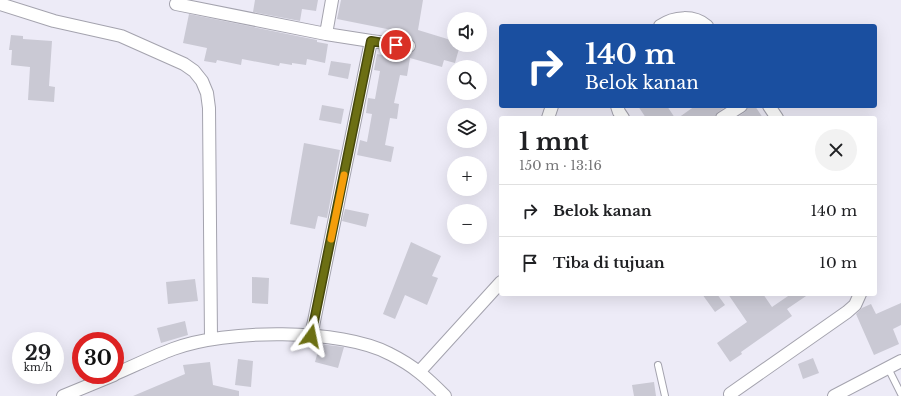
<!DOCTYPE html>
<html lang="id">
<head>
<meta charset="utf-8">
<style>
	:root { --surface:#fff; --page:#f2f2f2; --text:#202124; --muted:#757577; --line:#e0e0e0 }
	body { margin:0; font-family:"Libre Baskerville",serif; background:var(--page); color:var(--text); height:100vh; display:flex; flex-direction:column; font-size:15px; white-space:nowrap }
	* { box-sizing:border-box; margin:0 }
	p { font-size:13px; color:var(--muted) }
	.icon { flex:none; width:22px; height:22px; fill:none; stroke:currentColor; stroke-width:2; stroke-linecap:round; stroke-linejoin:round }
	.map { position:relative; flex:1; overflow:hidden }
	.details { position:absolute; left:499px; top:116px; width:378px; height:180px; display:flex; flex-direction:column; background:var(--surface); border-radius:4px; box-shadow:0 4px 16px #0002 }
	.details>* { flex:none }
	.hud { position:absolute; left:499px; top:24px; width:378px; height:84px; border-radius:4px; box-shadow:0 4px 16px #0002; background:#1a4fa0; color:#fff; overflow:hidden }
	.buttons { position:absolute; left:447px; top:12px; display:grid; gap:8px }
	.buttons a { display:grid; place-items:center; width:40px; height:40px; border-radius:50%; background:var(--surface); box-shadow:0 4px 16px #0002; font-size:20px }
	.speed { position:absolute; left:12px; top:332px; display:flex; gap:8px; font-size:20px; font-weight:700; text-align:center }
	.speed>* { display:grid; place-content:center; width:52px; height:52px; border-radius:50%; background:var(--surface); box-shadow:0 4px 16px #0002; line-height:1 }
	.speed small { font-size:10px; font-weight:400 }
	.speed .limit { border:6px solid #d22; background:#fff; color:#111 }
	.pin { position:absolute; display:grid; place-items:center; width:34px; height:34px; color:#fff; margin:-17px; border:2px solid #fff; border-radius:50%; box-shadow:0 1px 4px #0007 }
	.me { position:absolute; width:44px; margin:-22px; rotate:12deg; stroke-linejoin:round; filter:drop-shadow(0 0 3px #0008) }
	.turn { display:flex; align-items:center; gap:14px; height:84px; padding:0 20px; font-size:18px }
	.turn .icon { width:52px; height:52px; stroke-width:2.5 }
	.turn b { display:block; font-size:28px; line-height:34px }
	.round { display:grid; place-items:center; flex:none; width:42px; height:42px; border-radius:21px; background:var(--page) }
	.headline { display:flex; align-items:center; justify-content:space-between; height:68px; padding:0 20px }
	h1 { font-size:24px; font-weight:700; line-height:30px }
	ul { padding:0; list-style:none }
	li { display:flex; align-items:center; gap:12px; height:52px; padding:0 20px; border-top:1px solid var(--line) }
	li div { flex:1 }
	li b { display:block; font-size:15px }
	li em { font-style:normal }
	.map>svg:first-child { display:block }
</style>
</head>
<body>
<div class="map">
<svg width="901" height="396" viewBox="0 0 901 396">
	<rect width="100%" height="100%" fill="#edebf7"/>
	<path fill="#cac9d4" d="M255,0h63l-2,11 -14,-2 -2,12 -47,-9z
		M341,0h82l-5,30 36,11v4h6l-5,18 -11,-3 -2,7 -32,-9 -3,18 -7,-1 -6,28 5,1 -2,15 -7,-1 -5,27 9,2 -3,15 -34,-7 3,-15 7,2 5,-28 -6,-1 2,-15 7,1 5,-28 -6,-1 3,-16 15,3 1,-6 18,2 4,-3 1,-6 -6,-5 -14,-2 1,-6 -60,-12z
		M189,14l128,26v2l11,2 -3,19 -18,-4 -1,6 -14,-2v2l-12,-2 -1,3 -37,-7 -1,6 -24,-5 -1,3 -12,-2 3,-13 -24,-5z
		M11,35l12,1v3l29,2 -3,45 6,1 -1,15 -26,-2 2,-33 -19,-2 1,-15h-3z
		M331,61l20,3 -3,15 -20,-4z
		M322,105l22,4 -3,15 -22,-4z
		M638,106h29l8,12h-29z
		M695,106h32l-9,6 -3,6h-37z
		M748,106h7l8,12h-27l9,-6z
		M304,143l36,7 -13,68 -9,-2 -3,13 -25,-5z
		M345,209l24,5 -3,13 -24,-6z
		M411,242l30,14 -9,20 6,2 -11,27 -22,-10 -10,24 -12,-5z
		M252,277l17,1 -1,26 -16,-1z
		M195,279l3,22 -30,3 -2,-22z
		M702,294h15l8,11 -10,7z
		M728,294h35l9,13 19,-13h18l-22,15 5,7 -51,36 1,2 -12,8 -13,-19 30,-21z
		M901,303v22l-8,4 6,15 -25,11 -18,-41 6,-6 9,-4 5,10z
		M185,321l3,14 -27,8 -4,-15z
		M320,344l24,3 -6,21 -23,-6z
		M813,358l6,15 -16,6 -5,-15z
		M238,359l15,2 -2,26 -16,-2z
		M210,362l3,23 26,6v5h-106l52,-22 -2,-9z
		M654,382l2,14h-22l-2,-11z"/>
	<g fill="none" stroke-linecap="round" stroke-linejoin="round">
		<g stroke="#a4a3ae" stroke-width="8">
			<path id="service" d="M658,365l7,31
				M888,368l13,26"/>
		</g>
		<g stroke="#a4a3ae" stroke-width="14">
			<path id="minor" d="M0,4l54,17 67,15 63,28 10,7 8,10 5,12 2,15 2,231
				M176,4l150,30
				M660,26c14,-10 34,-11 47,0
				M371,41l38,5
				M617,106l2,6 4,6
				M769,106l8,12
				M548,118l4,-12
				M722,118l19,-12
				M311,336l60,-295 -45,-7 6,-34
				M420,371l81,-89
				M115,374c19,-8 39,-18 58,-25 52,-20 168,-21 217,5 24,12 37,24 55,42
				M730,394l117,-82 8,-7 5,-11
				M63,396l51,-21
				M834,396l67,-35"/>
		</g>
		<use href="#service" stroke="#fff" stroke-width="6"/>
		<use href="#minor" stroke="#fff" stroke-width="12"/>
	</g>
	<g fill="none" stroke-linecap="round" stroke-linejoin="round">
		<g stroke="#46480c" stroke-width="10">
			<path id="route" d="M311,336l60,-295 25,4"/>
		</g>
		<use href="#route" stroke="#6c6f13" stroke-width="7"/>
		<path stroke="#f59e0b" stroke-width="7" d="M331,239l13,-64"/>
	</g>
</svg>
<div class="buttons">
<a><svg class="icon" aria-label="sound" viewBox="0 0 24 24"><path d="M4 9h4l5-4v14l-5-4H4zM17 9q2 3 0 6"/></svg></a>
<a><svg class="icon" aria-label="search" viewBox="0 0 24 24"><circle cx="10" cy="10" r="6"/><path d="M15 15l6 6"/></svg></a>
<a><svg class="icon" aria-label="layers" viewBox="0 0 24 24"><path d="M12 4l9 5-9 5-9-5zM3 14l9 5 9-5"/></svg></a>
<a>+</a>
<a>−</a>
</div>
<div class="speed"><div>29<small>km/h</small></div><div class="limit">30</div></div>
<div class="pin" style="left:396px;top:45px;background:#d93025"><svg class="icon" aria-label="arrive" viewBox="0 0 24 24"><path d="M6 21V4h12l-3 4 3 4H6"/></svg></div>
<svg class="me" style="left:311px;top:336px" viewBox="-20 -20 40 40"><path d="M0-17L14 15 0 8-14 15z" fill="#6c6f13" stroke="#fff" stroke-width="4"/></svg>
<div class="hud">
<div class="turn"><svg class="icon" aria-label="right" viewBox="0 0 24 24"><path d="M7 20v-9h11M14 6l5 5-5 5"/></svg><div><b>140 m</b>Belok kanan</div></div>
</div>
<section class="details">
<div class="headline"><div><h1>1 mnt</h1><p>150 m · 13:16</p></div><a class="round"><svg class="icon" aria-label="close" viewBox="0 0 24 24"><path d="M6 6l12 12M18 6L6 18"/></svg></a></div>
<ul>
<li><svg class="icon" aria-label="right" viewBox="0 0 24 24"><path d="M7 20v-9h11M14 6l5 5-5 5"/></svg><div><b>Belok kanan</b></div><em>140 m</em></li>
<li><svg class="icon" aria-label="arrive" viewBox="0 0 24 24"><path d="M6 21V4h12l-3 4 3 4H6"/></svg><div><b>Tiba di tujuan</b></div><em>10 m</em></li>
</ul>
</section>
</div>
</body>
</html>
